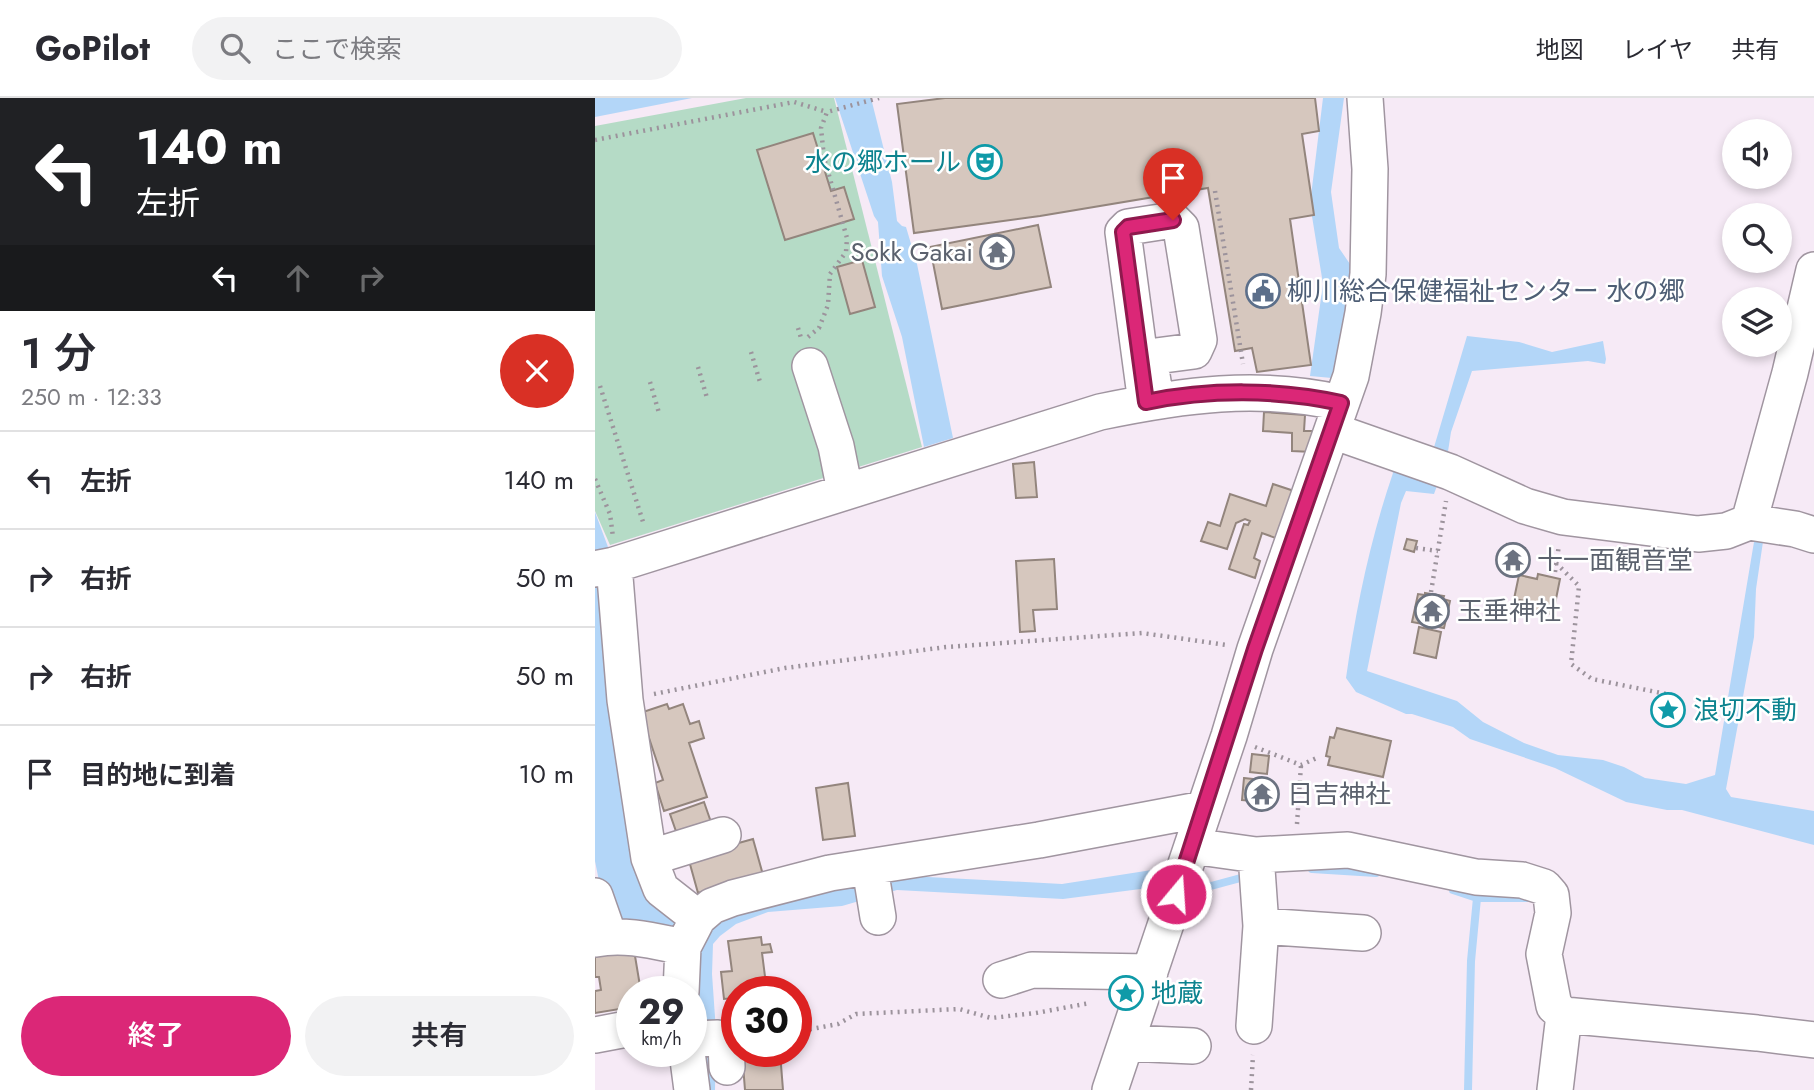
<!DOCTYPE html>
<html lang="ja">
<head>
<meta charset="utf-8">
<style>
	:root { --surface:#fff; --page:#f2f2f3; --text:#2b2b33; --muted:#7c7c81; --line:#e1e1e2; --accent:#db2777 }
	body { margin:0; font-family:Jost,"Noto Sans JP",sans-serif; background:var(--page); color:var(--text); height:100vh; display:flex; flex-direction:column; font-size:26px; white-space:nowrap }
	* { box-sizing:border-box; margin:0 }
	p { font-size:23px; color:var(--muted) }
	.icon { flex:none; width:38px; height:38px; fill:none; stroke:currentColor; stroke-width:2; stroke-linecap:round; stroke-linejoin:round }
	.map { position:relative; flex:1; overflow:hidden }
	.sheet { display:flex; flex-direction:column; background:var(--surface); width:595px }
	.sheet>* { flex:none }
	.guide { background:#202124; color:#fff; overflow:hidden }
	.fabs { position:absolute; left:1127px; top:21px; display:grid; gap:14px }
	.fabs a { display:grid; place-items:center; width:70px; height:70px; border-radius:50%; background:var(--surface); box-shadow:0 4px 10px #0003; font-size:35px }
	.speed { position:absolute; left:21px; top:878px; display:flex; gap:14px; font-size:35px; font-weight:700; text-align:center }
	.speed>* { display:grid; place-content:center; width:91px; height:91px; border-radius:50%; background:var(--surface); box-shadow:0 4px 10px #0003; line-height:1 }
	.speed small { font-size:18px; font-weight:400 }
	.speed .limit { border:10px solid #d22; background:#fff; color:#111 }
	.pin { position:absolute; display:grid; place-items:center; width:60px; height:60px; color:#fff; margin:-72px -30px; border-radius:50% 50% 50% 0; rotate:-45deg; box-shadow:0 0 7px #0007 }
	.pin .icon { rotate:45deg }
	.me { position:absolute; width:77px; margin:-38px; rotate:18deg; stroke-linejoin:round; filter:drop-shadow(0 0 5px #0008) }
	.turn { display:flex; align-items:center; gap:24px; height:147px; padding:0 21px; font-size:32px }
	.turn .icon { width:91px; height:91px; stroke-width:2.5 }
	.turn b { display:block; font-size:49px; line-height:60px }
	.lanes { display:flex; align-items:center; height:66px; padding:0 21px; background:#0003; justify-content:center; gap:35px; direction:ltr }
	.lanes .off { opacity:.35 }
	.round { display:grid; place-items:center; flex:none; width:74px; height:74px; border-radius:37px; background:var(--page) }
	.summary { display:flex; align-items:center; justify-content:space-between; height:119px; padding:0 21px }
	h1 { font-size:42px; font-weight:600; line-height:52px }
	.button { display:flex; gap:14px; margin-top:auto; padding:14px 21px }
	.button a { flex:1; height:80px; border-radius:42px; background:var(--accent); color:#fff; font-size:28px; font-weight:600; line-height:80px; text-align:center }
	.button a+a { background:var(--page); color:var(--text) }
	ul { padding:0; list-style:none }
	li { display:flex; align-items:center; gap:21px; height:98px; padding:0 21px; border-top:2px solid var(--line) }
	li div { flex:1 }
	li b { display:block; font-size:26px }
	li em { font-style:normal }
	header { display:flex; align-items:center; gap:42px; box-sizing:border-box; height:98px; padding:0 35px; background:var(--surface); border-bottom:2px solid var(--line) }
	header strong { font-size:33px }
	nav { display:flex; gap:38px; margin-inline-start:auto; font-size:24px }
	.search { width:490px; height:63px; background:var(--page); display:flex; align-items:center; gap:18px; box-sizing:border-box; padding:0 24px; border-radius:38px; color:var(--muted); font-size:26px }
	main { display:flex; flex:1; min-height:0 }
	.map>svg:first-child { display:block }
</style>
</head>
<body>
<header>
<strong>GoPilot</strong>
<div class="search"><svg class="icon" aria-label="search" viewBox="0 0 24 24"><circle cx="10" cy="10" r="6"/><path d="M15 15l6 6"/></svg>ここで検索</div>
<nav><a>地図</a><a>レイヤ</a><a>共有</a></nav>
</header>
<main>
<section class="sheet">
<div class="guide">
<div class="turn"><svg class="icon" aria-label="left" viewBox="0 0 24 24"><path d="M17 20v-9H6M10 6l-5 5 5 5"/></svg><div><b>140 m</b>左折</div></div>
<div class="lanes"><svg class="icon" aria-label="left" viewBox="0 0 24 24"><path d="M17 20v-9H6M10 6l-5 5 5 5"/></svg><svg class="icon off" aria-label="ahead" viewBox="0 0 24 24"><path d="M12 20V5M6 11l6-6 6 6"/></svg><svg class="icon off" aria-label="right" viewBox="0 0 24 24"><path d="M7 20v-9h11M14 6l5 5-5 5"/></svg></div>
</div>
<div class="summary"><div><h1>1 分</h1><p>250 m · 12:33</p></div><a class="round" style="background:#d93025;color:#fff"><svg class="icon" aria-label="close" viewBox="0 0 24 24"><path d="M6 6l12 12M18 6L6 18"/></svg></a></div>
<ul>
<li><svg class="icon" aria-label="left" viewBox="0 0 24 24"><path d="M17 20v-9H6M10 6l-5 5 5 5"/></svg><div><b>左折</b></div><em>140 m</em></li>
<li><svg class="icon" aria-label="right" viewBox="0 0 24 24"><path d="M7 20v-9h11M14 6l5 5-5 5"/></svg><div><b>右折</b></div><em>50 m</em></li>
<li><svg class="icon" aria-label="right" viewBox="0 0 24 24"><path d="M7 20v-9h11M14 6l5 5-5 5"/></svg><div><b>右折</b></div><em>50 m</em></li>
<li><svg class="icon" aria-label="arrive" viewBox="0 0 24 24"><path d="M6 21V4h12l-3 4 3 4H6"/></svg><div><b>目的地に到着</b></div><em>10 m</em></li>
</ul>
<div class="button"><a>終了</a><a>共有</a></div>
</section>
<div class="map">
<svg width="1219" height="992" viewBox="0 0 1219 992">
	<rect width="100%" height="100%" fill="#f6eaf6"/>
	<path fill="#b5dbc6" d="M151,0h88l88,349 -312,98 -15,-34v-385z"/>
	<path fill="#b3d6f8" d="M0,0h97l-97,19z
		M240,0h36l21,84 5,39 5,5 4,1 11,37 36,174 -29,9 -22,-110 -20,-61 -4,-54 -4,-6z
		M728,0h21l-13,94 8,56 13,19 1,16 -6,17 -10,63 -5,15 -22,-2 13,-92 -13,-80z
		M872,238l52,6 33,10 51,-11 3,18 -1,5 -17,-3 -116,10 -21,61 -4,26 -13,36 -28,-3 -5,12 -34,168 90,30 26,21 41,21 34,12 45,5 21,7 21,11 41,6 29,-9 40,-239 9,-1 -8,54 -2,48 -28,152 5,8 83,14v34l-132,-35h-15l-41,-8 -71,-34 -85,-29 -17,-12 -41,-13h-6l-50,-22 -10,-14c10,-70 24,-138 47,-205l-2,-4 41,-15z
		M0,414l13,35 3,75 74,311 -66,-5 -16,-27 -8,-40z
		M576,769l-6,19 -9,1 -93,12 -166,-9 -55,16 -74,6 -32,12 -16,12 -7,8 -1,30 4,57 -1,59h-14l-7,-69c3,-14 -7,-30 -5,-45 3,-15 19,-42 25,-57l74,-26 121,-17 153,8z"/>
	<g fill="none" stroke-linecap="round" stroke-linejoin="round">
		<path stroke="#b3d6f8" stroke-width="8" d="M717,771l64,4
			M594,784l22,4 37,-10
			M858,792l24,8h53
			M873,992l3,-129 6,-63"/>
	</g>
	<path fill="#d6c7be" stroke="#93857d" stroke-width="2" d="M350,0h370l4,33 -17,3 12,81 -24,4 21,146 -54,7 -5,-24 -17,3 -27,-163 -168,28 -126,17 -17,-129z
		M218,35l18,58 13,-4 10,32 -69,21 -28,-90z
		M443,127l13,62 -109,22 -12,-62z
		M267,162l13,47 -25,7 -13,-47z
		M669,314l41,3 -1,16h9l-1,21 -20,-1v-18l-29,-2z
		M439,364l3,35 -21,1 -3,-34z
		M678,386l24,8 -16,48 -19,-7 -8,25 6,3 -5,17 -26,-9 15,-45 4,1 2,-4 -5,-2 -9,4 -9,26 -26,-8 7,-19 12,4 10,-32 36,12z
		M812,441l10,2 -3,11 -10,-3z
		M912,446l18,4 -7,26 -17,-4z
		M459,461l3,50 -24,1 2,21 -15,1 -4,-71z
		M943,476l22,5 -7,35 -22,-4 1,-8 -18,-3 5,-24 18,4z
		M830,495l19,3 -1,3 7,2 -6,27 -32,-6 6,-28 7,1z
		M824,529l22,5 -5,26 -22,-5z
		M72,606l2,5 14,-5 7,20 9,-3 5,17 -15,5 18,54 -43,14 -9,-28 8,-3 -16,-48 -13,-17z
		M742,630l54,13 -8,36 -55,-12 2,-8 -4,-1 4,-19 4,1z
		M657,656l17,2 -2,18 -17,-2z
		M649,680l26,3 -2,21 -26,-2z
		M253,685l7,53 -32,4 -7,-52z
		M109,704l9,26 -34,12 -9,-26z
		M158,741l10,36 -65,18 -10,-36z
		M166,839l1,8 8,-1 2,8 -10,1 5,39h-30v18l-3,1 -1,-13 -9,1 -3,-27 11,-1 -4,-30z
		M39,852l7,42h-9v15l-37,6v-22l6,-1 -2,-13h-4v-21z
		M147,954h38l3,38h-38z"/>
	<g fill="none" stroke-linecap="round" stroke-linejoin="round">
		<g stroke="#a095a0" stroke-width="38">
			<path id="minor" d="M215,268l26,80 9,45
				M551,305l-23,-171 5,-5 45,-7 8,8 18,112 -5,11 -38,5 -6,7 6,37
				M738,333l117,41 75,34 38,11 135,17 28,-3 23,-9 46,7 19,6
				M1154,424l41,-149 24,-103
				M19,467l11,135 24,158 12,31 37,29
				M0,471l19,-4 486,-153c82,-17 158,-28 241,-9
				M597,748l64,9 92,-5 128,27 46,3 22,7 7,8 2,18 -9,41 10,52 10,9 -9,75
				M54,760l74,-23
				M275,770l8,49
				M0,798l14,40
				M666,828l102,7
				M0,841c30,-6 59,2 88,8
				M406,882l31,-10 118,2
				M86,894l2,-45 15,-29 14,-12 21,-8 97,-25 209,-33 165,-31
				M969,917l193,18 57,7
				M659,928l7,-100 -5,-71
				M0,937l37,-7
				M96,941l27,-1 8,4 1,25
				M532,945l66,3
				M92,954l5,38
				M515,992l119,-354 26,-87 96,-273 12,-63 5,-39 2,-105 -5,-71"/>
		</g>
		<path stroke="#9c939c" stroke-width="4.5" stroke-dasharray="2 5" stroke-linecap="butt" d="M0,42l199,-38 33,10
			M620,93l28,173
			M203,230l3,10
			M213,239l11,-9 9,-23 2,-31 16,-22 1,-14 -23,-80 -3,-30 6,-16 52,-14
			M156,254l9,30
			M103,269l9,31
			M55,284l9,31
			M5,288l44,139
			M0,381l15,35 3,23
			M821,450l22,3
			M961,465l23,23 -8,78 21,15 79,16
			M960,474l4,-27
			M836,494l15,-91
			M59,596l131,-26 161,-21 196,-14 85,12
			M660,649l46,18 18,-8
			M702,726l4,-59
			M201,934l42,-8 18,-10 103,-5 32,9 45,-5 54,-10
			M656,992l2,-35"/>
		<use href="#minor" stroke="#fff" stroke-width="35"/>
	</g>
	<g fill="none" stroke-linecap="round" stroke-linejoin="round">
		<g stroke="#8e194d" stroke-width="18">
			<path id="route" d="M578,122l-45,7 -5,5 23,170c63,-13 132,-13 195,1l-86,246 -79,245"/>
		</g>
		<use href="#route" stroke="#db2777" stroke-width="12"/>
	</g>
	<defs>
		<g id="theatre-ring" transform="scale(1.75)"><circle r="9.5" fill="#fff" stroke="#0f9aa8" stroke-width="1.5"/><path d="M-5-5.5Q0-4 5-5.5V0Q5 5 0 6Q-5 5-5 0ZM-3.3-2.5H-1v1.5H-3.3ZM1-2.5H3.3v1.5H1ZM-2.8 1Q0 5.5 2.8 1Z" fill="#0f9aa8"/></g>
		<g id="temple-ring" transform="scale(1.75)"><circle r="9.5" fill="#fff" stroke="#6b7280" stroke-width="1.5"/><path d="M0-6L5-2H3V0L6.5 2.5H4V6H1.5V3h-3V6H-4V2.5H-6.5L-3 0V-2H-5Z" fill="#6b7280"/></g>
		<g id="civic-ring" transform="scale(1.75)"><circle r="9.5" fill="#fff" stroke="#5c6f8a" stroke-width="1.5"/><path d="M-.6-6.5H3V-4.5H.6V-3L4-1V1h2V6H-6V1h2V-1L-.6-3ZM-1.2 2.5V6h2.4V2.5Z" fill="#5c6f8a"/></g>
		<g id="sight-ring" transform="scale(1.75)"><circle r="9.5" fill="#fff" stroke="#0f9aa8" stroke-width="1.5"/><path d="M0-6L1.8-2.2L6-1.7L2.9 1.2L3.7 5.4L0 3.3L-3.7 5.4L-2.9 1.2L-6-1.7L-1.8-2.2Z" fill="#0f9aa8"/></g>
	</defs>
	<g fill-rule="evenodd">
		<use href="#theatre-ring" x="390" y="64"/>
		<use href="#temple-ring" x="402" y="154"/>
		<use href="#civic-ring" x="668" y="193"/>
		<use href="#temple-ring" x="918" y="462"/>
		<use href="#temple-ring" x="837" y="513"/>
		<use href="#sight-ring" x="1073" y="612"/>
		<use href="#temple-ring" x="667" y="696"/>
		<use href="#sight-ring" x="531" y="895"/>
	</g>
	<g text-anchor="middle" stroke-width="5" stroke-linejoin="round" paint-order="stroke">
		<g font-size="26" fill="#0d838f" stroke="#fff" text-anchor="start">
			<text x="366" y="73" text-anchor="end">水の郷ホール</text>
			<text x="1098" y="621">浪切不動</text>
			<text x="556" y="904">地蔵</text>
		</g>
		<g font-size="26" fill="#5b616d" stroke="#fff" text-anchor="start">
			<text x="378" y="163" text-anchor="end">Sokk Gakai</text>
			<text x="942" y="471">十一面観音堂</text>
			<text x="862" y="522">玉垂神社</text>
			<text x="692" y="705">日吉神社</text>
		</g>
		<g font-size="26" fill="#4e5e75" stroke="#fff" text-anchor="start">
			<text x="692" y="202">柳川総合保健福祉センター 水の郷</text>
		</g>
	</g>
</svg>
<div class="fabs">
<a><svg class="icon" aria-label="sound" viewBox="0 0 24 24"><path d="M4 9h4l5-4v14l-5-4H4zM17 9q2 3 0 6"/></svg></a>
<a><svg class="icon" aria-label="search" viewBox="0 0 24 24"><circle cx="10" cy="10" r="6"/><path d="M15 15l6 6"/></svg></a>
<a><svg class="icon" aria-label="layers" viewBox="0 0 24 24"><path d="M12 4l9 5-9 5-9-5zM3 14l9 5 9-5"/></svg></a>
</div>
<div class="speed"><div>29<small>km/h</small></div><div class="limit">30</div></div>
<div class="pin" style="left:578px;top:122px;background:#d93025"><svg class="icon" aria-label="arrive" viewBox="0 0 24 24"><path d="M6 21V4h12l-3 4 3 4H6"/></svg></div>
<svg class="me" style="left:581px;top:796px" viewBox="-20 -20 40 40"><circle r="17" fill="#db2777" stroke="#fff" stroke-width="3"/><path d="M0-11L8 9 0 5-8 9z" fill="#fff"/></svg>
</div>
</main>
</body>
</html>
